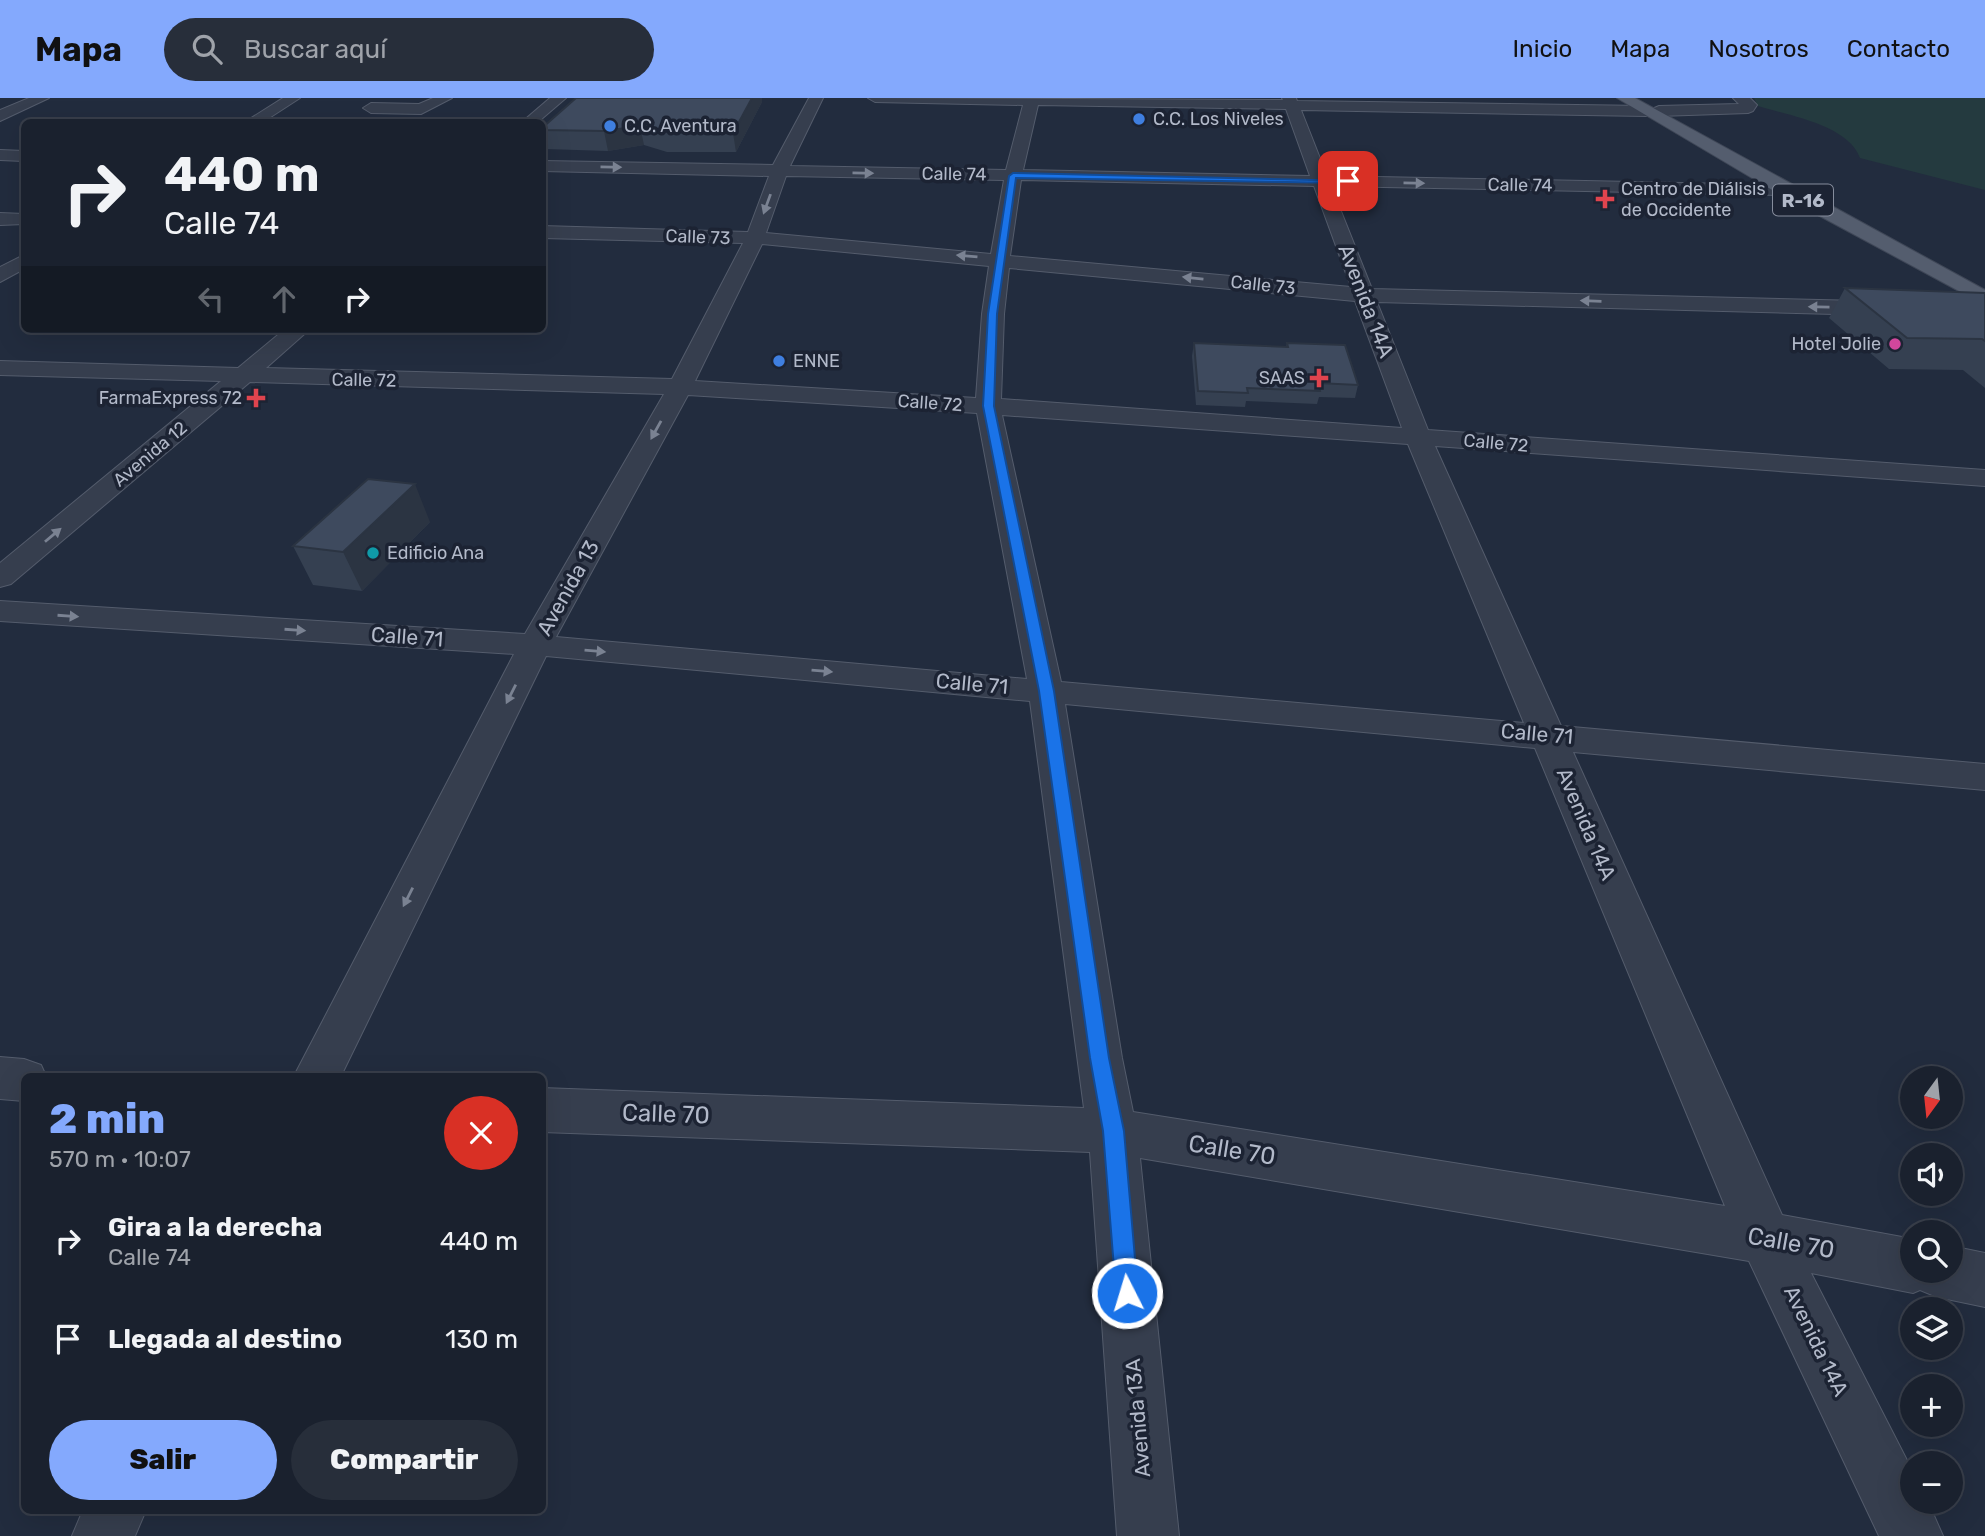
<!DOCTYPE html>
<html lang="es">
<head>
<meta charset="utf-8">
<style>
	:root { --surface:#1a212e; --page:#272e3a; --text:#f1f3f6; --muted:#9fa3aa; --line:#383e4a; --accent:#84a9fd }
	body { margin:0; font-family:Rubik,sans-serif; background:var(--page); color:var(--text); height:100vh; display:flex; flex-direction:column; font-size:26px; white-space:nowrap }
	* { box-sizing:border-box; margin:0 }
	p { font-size:23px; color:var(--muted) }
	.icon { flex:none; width:38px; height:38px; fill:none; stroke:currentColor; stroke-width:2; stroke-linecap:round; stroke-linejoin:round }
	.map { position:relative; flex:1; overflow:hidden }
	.drawer { position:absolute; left:21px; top:975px; width:525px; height:441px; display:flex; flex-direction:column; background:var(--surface); border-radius:10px; box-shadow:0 7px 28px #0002,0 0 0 2px var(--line) }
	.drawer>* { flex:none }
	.banner { position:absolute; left:21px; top:21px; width:525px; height:214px; border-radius:10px; box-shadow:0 7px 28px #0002,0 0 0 2px var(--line); background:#1a212e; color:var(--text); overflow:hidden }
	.needle { width:46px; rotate:195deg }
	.controls { position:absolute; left:1900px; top:968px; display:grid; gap:14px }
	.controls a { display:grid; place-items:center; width:63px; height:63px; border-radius:50%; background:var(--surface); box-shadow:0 7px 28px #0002,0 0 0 2px var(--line); font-size:35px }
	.pin { position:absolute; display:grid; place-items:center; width:60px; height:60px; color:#fff; margin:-30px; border-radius:14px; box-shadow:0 4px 10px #0006 }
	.me { position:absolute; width:77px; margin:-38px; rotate:355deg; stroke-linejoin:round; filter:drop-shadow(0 0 5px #0008) }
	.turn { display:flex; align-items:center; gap:24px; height:147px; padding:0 28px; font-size:32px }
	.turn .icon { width:91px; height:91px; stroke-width:2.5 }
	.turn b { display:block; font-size:49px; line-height:60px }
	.lanes { display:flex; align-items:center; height:66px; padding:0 28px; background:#0003; justify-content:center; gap:35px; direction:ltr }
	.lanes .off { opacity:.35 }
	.round { display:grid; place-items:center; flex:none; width:74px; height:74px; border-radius:37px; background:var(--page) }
	.head { display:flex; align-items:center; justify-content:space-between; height:119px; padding:0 28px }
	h1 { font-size:42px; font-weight:800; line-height:52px; color:var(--accent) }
	.cta { display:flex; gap:14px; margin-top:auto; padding:14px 28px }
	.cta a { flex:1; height:80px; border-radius:42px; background:var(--accent); color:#111; font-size:28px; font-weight:800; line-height:80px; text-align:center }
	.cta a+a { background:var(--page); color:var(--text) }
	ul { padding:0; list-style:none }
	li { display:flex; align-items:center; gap:21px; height:98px; padding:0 28px }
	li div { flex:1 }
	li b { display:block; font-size:26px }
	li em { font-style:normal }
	header { display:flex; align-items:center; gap:42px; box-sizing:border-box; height:98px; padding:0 35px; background:var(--accent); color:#111 }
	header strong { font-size:33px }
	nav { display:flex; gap:38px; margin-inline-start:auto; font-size:24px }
	.search { width:490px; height:63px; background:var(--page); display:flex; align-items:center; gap:18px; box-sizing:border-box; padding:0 24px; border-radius:38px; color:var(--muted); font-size:26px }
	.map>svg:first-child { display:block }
</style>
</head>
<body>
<header>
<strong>Mapa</strong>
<div class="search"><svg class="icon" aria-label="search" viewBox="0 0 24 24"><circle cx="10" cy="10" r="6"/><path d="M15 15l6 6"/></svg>Buscar aquí</div>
<nav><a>Inicio</a><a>Mapa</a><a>Nosotros</a><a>Contacto</a></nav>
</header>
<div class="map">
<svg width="1985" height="1438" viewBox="0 0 1985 1438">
	<rect width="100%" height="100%" fill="#222c3e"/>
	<path fill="#243a3f" d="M1754,0h231v92l-125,-32c-12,-33 -70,-42 -102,-52z"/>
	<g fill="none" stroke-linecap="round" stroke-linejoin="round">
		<g stroke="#545c6c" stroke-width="2">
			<path id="minor" d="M29,0h20l-49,23v-11z
				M283,0h17l-37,24h-18z
				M433,0h19l-31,16 -50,-1 -8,-5 8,-5 48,1z
				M550,0h16l-28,24h-16z
				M809,0h14l-33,68 216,4 17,-65 -148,-3 -7,-4 415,2 -1,-2h14l1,3 349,5 6,3 7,-3 80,-2 -6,-6h17l7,7 -4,6 -5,2 -89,3 -7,-3 -6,3 -345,-6 26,66 458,9 9,5 -9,5 -454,-9 41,103 613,15v14l-608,-16 51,128 557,40v16l-550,-40 126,280 424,38v26l-412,-38 209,463 131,24v31h38v-24l34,7v54l-48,-10 -17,-7 -7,3 -102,-20 102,199v30h15l15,34h-64l-130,-275 -609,-103 39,378h-62l-27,-384 -548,-20v-44l542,20 -54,-407 -484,-45 -205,420h-47l220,-422 -514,-33v-20l525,33 139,-240 -414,-12 -239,202 -11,3v-24l221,-182 -221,-6v-14l238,7 47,-39h25l-44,39 406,11 71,-136 -201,-5v-12l206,6 21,-56 -227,-5v-10l231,4zM1038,7l248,4 24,67 -287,-6zM786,78l218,4 -13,74 -225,-21zM1021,82l293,6 37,101 -341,-31zM762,146l227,22 -7,48 -6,84 -281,-17zM1009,170l346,33 47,127 -401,-29 3,-85zM688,297l289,18 50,266 -471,-42zM1002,317l406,29 116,279 -463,-41zM1065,606l470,44 190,458 -592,-94 -11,-54z
				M0,52l24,1v10l-24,-1z
				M0,115l24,1v10l-24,1z
				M24,157v14l-24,13v-15z
				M0,959l24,2 17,6 5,11h-22v25l-24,-2z
				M83,1412h63l-11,26h-63z"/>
		</g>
		<g stroke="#3f4757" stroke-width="2">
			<path id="major" d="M1617,0h18l350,192v15l-206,-111z"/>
		</g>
		<use href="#minor" fill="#363e4e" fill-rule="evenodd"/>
		<use href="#major" fill="#545d6e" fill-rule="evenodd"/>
	</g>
	<path fill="#354051" d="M762,4l-26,50h-69l-23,-7 -36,6 -63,-2 -3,-10v-11z
		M1845,190l140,5v95l-22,-18 -74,-1 -60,-51z
		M1194,245l92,4 1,-4 71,42 -3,13 -36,-1 -2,7 -71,-3 -1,6 -49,-2 -4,-49z
		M430,424l-68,69 -49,-6 -20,-39z"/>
	<path fill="#2b3442" d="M752,0h10v4l-26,50 -3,-19z
		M640,28l4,19 -36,6 -4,-20z
		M415,386l15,38 -68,69 -19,-39z"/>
	<path fill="#3e4a5e" stroke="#2b3442" stroke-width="2" d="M576,0h176l-19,35 -70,-1 -23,-6 -36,5 -62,-1v-2z
		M1845,190l140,5v48l-3,-2 -75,-1z
		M1194,245l94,4 -1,-4 58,2 13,40 -40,-2 2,8 -73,-3 1,5 -50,-2z
		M368,381l47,5 -72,68 -50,-6z"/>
	<defs><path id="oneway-solid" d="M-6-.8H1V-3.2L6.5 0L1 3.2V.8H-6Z" transform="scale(1.75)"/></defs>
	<g fill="#7a8292">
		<use href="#oneway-solid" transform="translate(611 69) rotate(1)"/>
		<use href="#oneway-solid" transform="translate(863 75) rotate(1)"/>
		<use href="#oneway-solid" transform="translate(1414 85) rotate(1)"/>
		<use href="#oneway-solid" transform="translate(767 106) rotate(110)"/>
		<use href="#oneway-solid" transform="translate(967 158) rotate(-175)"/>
		<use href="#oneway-solid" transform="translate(1193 180) rotate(-174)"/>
		<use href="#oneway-solid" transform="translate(1591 203) rotate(-178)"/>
		<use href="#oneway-solid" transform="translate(1819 209) rotate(-179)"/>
		<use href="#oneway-solid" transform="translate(656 332) rotate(119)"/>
		<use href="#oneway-solid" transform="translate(53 437) rotate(-40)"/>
		<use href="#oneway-solid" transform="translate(68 518) rotate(4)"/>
		<use href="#oneway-solid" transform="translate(295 532) rotate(4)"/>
		<use href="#oneway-solid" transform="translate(595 553) rotate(5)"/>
		<use href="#oneway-solid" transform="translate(822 573) rotate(5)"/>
		<use href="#oneway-solid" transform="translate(511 596) rotate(117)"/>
		<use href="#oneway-solid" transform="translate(408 799) rotate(117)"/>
	</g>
	<path fill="#1a73e8" stroke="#114b97" stroke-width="2" d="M1013,75l339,8 -4,2 -332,-5 -19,136 -3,92 60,285 55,367 15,73 14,162 -3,8 -8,3 -8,-3 -3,-8 -13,-162 -13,-73 -51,-367 -56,-285 5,-92 21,-138z"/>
	<g fill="#3f7fe0" stroke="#1c2333" stroke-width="2.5">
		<circle cx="1139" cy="21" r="7"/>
		<circle cx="610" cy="28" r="7"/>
		<circle cx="779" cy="263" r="7"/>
	</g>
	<g fill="#e0444e" stroke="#1c2333" stroke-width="2.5">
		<path d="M1601.5 90.5h7v7h7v7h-7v7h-7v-7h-7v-7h7z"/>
		<path d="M1315.5 269.5h7v7h7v7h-7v7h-7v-7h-7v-7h7z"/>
		<path d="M252.5 289.5h7v7h7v7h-7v7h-7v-7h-7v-7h7z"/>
	</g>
	<circle fill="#d1479c" stroke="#1c2333" stroke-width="2.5" cx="1895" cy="246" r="7"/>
	<circle fill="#0f9aa8" stroke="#1c2333" stroke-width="2.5" cx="373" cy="455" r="7"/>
	<g text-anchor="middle" stroke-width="7" stroke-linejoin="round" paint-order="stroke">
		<g font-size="18" fill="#b2b9c9" stroke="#1c2333" text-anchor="start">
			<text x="1153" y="27">C.C. Los Niveles</text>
			<text x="624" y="34">C.C. Aventura</text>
			<text x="1621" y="97">Centro de Diálisis<tspan x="1621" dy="21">de Occidente</tspan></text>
			<text x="1881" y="252" text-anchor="end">Hotel Jolie</text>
			<text x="793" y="269">ENNE</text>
			<text x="1305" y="286" text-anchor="end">SAAS</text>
			<text x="242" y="306" text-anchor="end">FarmaExpress 72</text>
			<text x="387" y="461">Edificio Ana</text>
		</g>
		<g font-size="18" fill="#b2b9c9" stroke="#1c2333">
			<text transform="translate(954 76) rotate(1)" y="6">Calle 74</text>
			<text transform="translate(1520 87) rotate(1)" y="6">Calle 74</text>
			<text transform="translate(698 139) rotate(2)" y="6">Calle 73</text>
			<text transform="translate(1263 187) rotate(6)" y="6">Calle 73</text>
			<text transform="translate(364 282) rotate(1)" y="6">Calle 72</text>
			<text transform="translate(930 305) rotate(4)" y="6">Calle 72</text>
			<text transform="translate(1496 345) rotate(5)" y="6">Calle 72</text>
			<text transform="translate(150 356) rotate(-40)" y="6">Avenida 12</text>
		</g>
		<rect fill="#1c2333" stroke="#858c9c" stroke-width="2" x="1773" y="86.5" width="60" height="31" rx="5"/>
		<g font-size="19" font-weight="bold" fill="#b2b9c9">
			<text x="1803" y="109">R-16</text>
		</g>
		<g font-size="21" fill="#b2b9c9" stroke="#1c2333">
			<text transform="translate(1366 203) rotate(69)" y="7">Avenida 14A</text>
			<text transform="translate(568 490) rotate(-61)" y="7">Avenida 13</text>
			<text transform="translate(407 539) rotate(4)" y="7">Calle 71</text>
			<text transform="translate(972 586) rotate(5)" y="7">Calle 71</text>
			<text transform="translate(1537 636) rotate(5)" y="7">Calle 71</text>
			<text transform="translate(1586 726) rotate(67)" y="7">Avenida 14A</text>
			<text transform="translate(1816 1243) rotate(64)" y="7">Avenida 14A</text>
			<text transform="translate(1138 1320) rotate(-95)" y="7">Avenida 13A</text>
		</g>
		<g font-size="24" fill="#b2b9c9" stroke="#1c2333">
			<text transform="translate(666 1016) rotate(2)" y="8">Calle 70</text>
			<text transform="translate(1232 1052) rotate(9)" y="8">Calle 70</text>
			<text transform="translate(1791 1145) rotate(10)" y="8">Calle 70</text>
		</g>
	</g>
</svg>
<div class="controls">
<a><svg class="needle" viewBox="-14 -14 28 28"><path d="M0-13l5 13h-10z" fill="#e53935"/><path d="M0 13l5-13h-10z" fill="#9fa3aa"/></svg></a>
<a><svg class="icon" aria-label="sound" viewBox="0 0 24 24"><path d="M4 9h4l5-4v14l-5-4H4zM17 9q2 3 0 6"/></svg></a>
<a><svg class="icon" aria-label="search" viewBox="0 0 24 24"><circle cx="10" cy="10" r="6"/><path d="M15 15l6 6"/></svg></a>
<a><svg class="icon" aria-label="layers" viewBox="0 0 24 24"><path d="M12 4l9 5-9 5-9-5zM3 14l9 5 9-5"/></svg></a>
<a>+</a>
<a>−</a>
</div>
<div class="pin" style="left:1348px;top:83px;background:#d93025"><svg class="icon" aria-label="arrive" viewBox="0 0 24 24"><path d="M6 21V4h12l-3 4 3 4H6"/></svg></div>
<svg class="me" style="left:1127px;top:1195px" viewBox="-20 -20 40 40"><circle r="17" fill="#1a73e8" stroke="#fff" stroke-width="3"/><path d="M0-11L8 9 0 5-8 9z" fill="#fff"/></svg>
<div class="banner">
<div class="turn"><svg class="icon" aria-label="right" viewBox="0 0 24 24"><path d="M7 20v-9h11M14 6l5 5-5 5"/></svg><div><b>440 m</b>Calle 74</div></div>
<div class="lanes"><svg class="icon off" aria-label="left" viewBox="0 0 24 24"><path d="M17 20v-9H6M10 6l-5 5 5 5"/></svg><svg class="icon off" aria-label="ahead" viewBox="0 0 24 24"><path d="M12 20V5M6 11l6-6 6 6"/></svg><svg class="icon" aria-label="right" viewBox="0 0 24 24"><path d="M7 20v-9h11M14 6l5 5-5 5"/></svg></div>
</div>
<section class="drawer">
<div class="head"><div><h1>2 min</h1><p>570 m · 10:07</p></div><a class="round" style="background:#d93025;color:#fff"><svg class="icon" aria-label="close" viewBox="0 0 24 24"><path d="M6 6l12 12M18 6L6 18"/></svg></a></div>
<ul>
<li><svg class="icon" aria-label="right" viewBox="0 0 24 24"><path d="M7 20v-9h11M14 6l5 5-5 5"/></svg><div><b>Gira a la derecha</b><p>Calle 74</p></div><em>440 m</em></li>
<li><svg class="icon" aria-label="arrive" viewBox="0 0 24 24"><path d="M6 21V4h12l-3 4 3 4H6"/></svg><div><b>Llegada al destino</b></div><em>130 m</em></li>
</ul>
<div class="cta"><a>Salir</a><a>Compartir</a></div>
</section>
</div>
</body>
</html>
